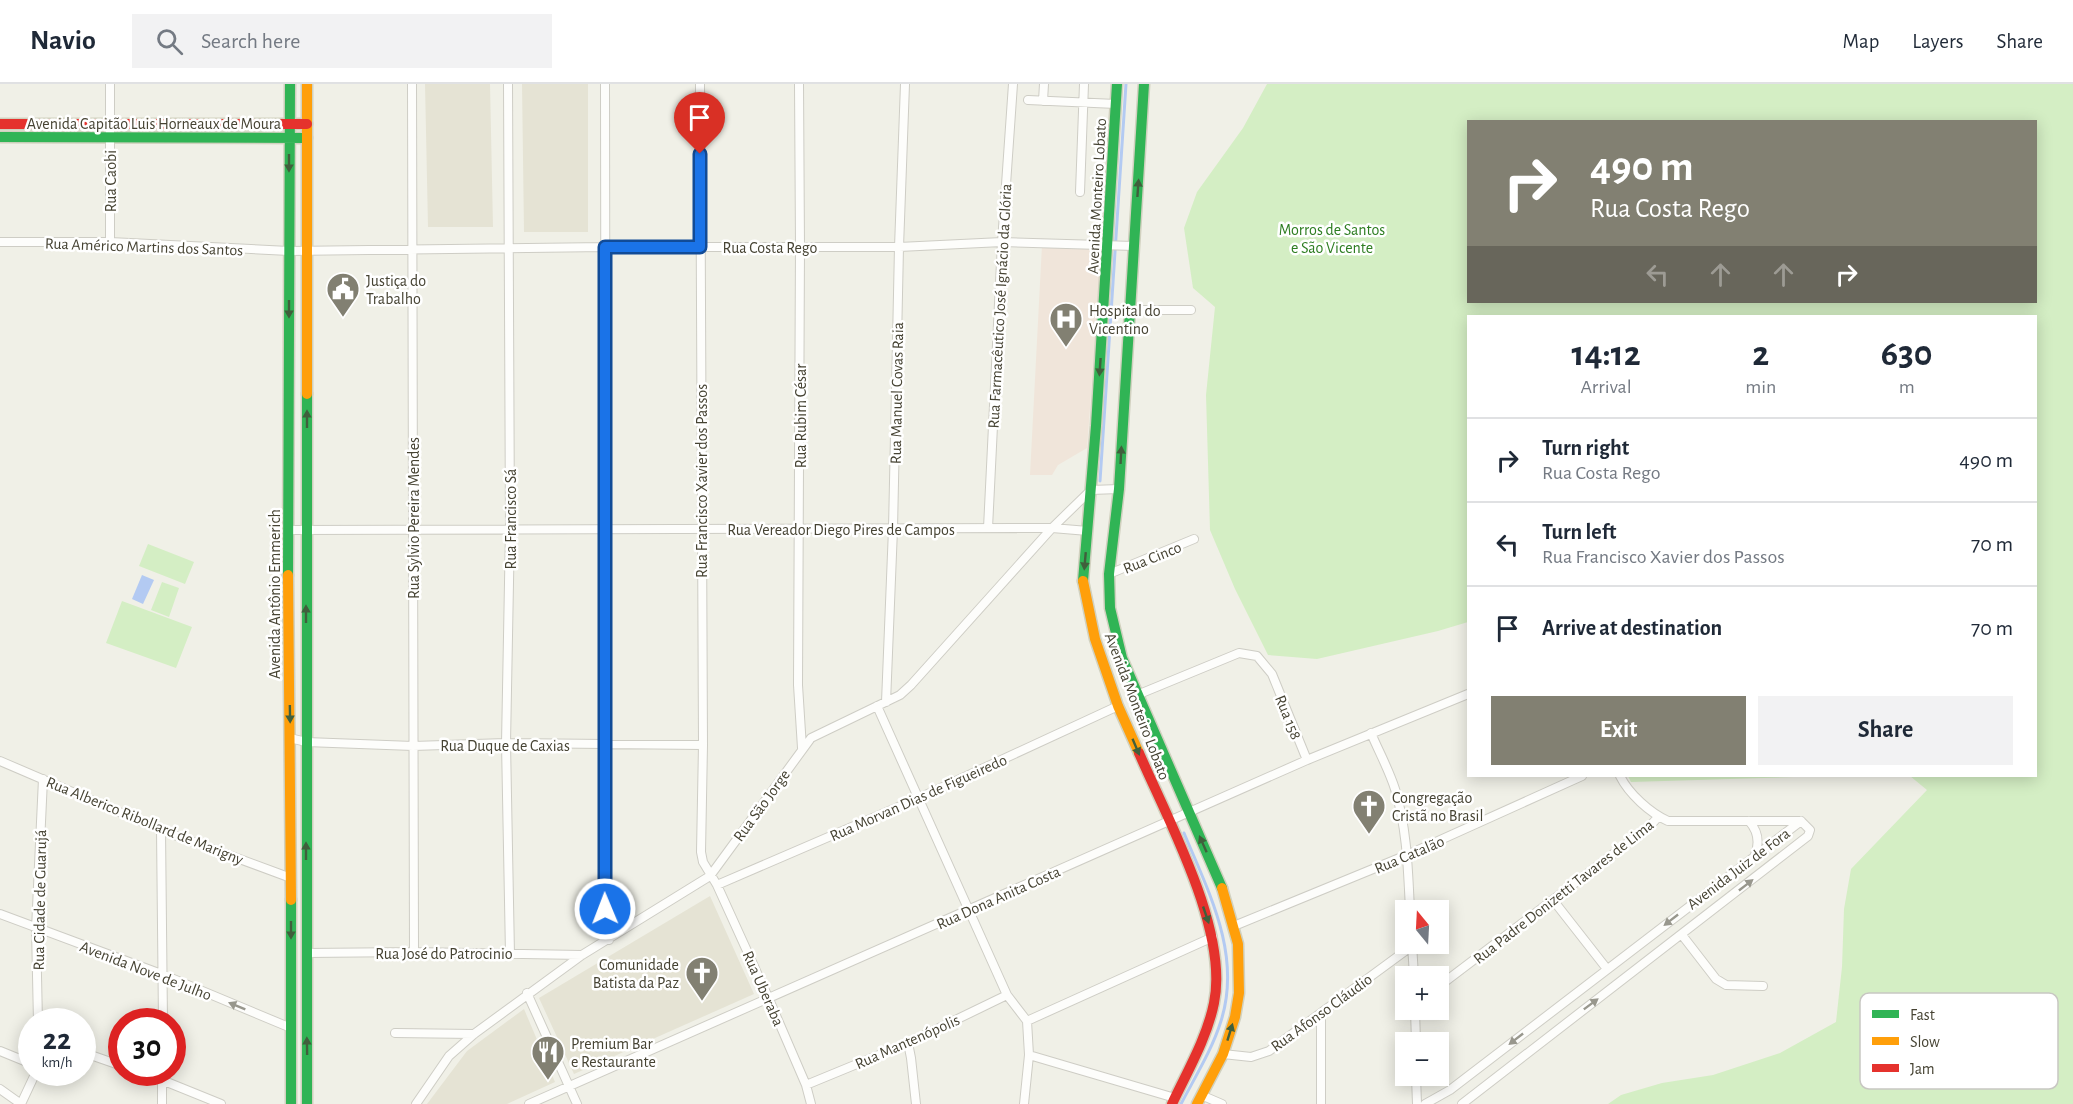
<!DOCTYPE html>
<html lang="en">
<head>
<meta charset="utf-8">
<style>
	:root { --surface:#fff; --page:#f2f2f3; --text:#1f2937; --muted:#747a83; --line:#e0e1e3; --accent:#828072 }
	body { margin:0; font-family:"Alegreya Sans",sans-serif; background:var(--page); color:var(--text); height:100vh; display:flex; flex-direction:column; font-size:22px; white-space:nowrap }
	* { box-sizing:border-box; margin:0 }
	p { font-size:20px; color:var(--muted) }
	.icon { flex:none; width:33px; height:33px; fill:none; stroke:currentColor; stroke-width:2; stroke-linecap:round; stroke-linejoin:round }
	.map { position:relative; flex:1; overflow:hidden }
	.panel { position:absolute; left:1467px; top:231px; width:570px; height:462px; display:flex; flex-direction:column; background:var(--surface); border-radius:0px; box-shadow:0 3px 15px #0003 }
	.panel>* { flex:none }
	.top-card { position:absolute; left:1467px; top:36px; width:570px; height:183px; border-radius:0px; box-shadow:0 3px 15px #0003; background:#828072; color:#fff; overflow:hidden }
	.needle { width:39px; rotate:342deg }
	.controls { position:absolute; left:1395px; top:816px; display:grid; gap:12px }
	.controls a { display:grid; place-items:center; width:54px; height:54px; border-radius:0px; background:var(--surface); box-shadow:0 3px 15px #0003; font-size:30px }
	.speed { position:absolute; left:18px; top:924px; display:flex; gap:12px; font-size:30px; font-weight:700; text-align:center }
	.speed>* { display:grid; place-content:center; width:78px; height:78px; border-radius:50%; background:var(--surface); box-shadow:0 3px 15px #0003; line-height:1 }
	.speed small { font-size:15px; font-weight:400 }
	.speed .limit { border:9px solid #d22; background:#fff; color:#111 }
	.pin { position:absolute; display:grid; place-items:center; width:51px; height:51px; color:#fff; margin:-62px -26px; border-radius:50% 50% 50% 0; rotate:-45deg; box-shadow:0 0 6px #0007 }
	.pin .icon { rotate:45deg }
	.me { position:absolute; width:66px; margin:-33px; rotate:359deg; stroke-linejoin:round; filter:drop-shadow(0 0 4px #0008) }
	.turn { display:flex; align-items:center; gap:21px; height:126px; padding:0 24px; font-size:27px }
	.turn .icon { width:78px; height:78px; stroke-width:2.5 }
	.turn b { display:block; font-size:42px; line-height:51px }
	.lanes { display:flex; align-items:center; height:57px; padding:0 24px; background:#0003; justify-content:center; gap:30px; direction:ltr }
	.lanes .off { opacity:.35 }
	.eta { display:flex; justify-content:space-evenly; align-items:center; height:102px; text-align:center }
	.eta b { font-size:36px; font-weight:700; line-height:42px }
	.cta { display:flex; gap:12px; margin-top:auto; padding:12px 24px }
	.cta a { flex:1; height:69px; border-radius:0px; background:var(--accent); color:#fff; font-size:24px; font-weight:700; line-height:69px; text-align:center }
	.cta a+a { background:var(--page); color:var(--text) }
	ul { padding:0; list-style:none }
	li { display:flex; align-items:center; gap:18px; height:84px; padding:0 24px; border-top:2px solid var(--line) }
	li div { flex:1 }
	li b { display:block; font-size:22px }
	li em { font-style:normal }
	header { display:flex; align-items:center; gap:36px; box-sizing:border-box; height:84px; padding:0 30px; background:var(--surface); border-bottom:2px solid var(--line) }
	header strong { font-size:28px }
	nav { display:flex; gap:33px; margin-inline-start:auto; font-size:21px }
	.search { width:420px; height:54px; background:var(--page); display:flex; align-items:center; gap:15px; box-sizing:border-box; padding:0 21px; border-radius:0px; color:var(--muted); font-size:22px }
	.map>svg:first-child { display:block }
</style>
</head>
<body>
<header>
<strong>Navio</strong>
<div class="search"><svg class="icon" aria-label="search" viewBox="0 0 24 24"><circle cx="10" cy="10" r="6"/><path d="M15 15l6 6"/></svg>Search here</div>
<nav><a>Map</a><a>Layers</a><a>Share</a></nav>
</header>
<div class="map">
<svg width="2073" height="1020" viewBox="0 0 2073 1020">
	<rect width="100%" height="100%" fill="#f0f0e7"/>
	<path fill="#e5e3d4" d="M425,0h65l3,143h-65z
		M522,0h66v148h-64z
		M710,812l44,98 -180,80 -35,-76z
		M524,925l31,73 -48,22h-80l40,-53z"/>
	<path fill="#f0e5da" d="M1042,161l60,3 -15,200 -29,17 -6,10h-22z"/>
	<path fill="#d4eec4" fill-rule="evenodd" d="M1267,0h806v1020h-465l13,-9 41,-12 51,-8 67,-22 56,-31 6,-55 2,-58 7,-40 76,-79 -17,-14h126v-460h-568v306l-30,9 -121,28 -49,-4 -33,-66 -25,-59 -4,-135 9,-88 -22,-19 -9,-60 13,-36 46,-64zM1468,38h568v180h-568z
		M148,460l46,18 -9,22 -46,-18z
		M162,498l17,6 -10,29 -18,-7z
		M122,517l70,26 -16,41 -70,-25z
		M1628,692h197l-194,6z"/>
	<path fill="#b3caf2" d="M142,491l12,5 -11,24 -11,-5z"/>
	<g fill="none" stroke-linecap="round" stroke-linejoin="round">
		<path stroke="#b3caf2" stroke-width="3" d="M1100,397l26,-397
			M1181,1020c14,-27 31,-54 40,-83 21,-66 -12,-128 -37,-188"/>
		<g stroke="#cecdc5" stroke-width="10">
			<path id="street" d="M412,0l2,868
				M508,0l2,445 -4,214 4,211
				M605,0l1,661 -1,149 4,46
				M700,0l3,661 -2,107 2,10 14,23 51,112 38,88 5,19
				M799,0l1,162 -2,439 4,63
				M1028,16l88,4
				M1043,17l1,-17
				M1080,108l4,-108
				M0,158h110l179,9 316,-4h294l103,-5 132,4
				M110,158v-158
				M1130,226h61
				M988,444l14,-286 11,-158
				M290,446l762,-2 36,3
				M1109,490l85,-35
				M1137,611l102,-42 18,3 15,18 35,86
				M886,618l7,-173 6,-282 6,-163
				M877,622l130,289 20,26 2,34 -5,49
				M1371,649c8,19 18,37 24,56 12,39 13,81 15,121
				M290,654l16,4 107,4 93,-3 197,2
				M0,677l161,69 130,48
				M1620,692c9,18 30,37 48,45h133
				M1749,737c9,10 11,21 6,34
				M161,746l2,192
				M717,801l202,-87 199,-92
				M1553,816l54,69
				M0,830l164,61 127,53
				M1234,842l173,-71 175,-79
				M1682,851l34,44 10,6 37,1
				M1412,860l2,32
				M306,869l108,-1 168,3
				M1438,903l212,-161 8,-9
				M527,909l50,111
				M1415,926l1,32
				M1027,937l186,-84
				M38,938l-2,-93 7,-150
				M395,949l79,1
				M908,959l3,15 5,46
				M0,967l32,13
				M82,968l40,14
				M1223,970l28,3 18,-6 143,-105
				M1029,971l146,43
				M142,988l79,32
				M162,988v32
				M1416,992l1,28
				M806,1001l102,-42 99,-48
				M0,1005l21,15
				M1201,1011l21,9
				M21,1020l15,-32
				M416,1020l33,-48 25,-22 108,-79 128,-79 101,-138 89,-43 11,-10 141,-157 39,-38 28,-1
				M529,1020l778,-344 161,-66
				M1321,1020v-90
				M1425,1020l25,-14 351,-269
				M1462,1020l346,-268 2,-6 -9,-9"/>
		</g>
		<g stroke="#d1d1bf" stroke-width="13">
			<path id="fast" d="M1144,0l-25,405 -10,85 1,34 12,50 100,230
				M0,53l307,1
				M307,310v710
				M288,491l2,-491
				M1083,497l13,-155 21,-342
				M291,816v204"/>
		</g>
		<g stroke="#d1d1bf" stroke-width="13">
			<path id="slow" d="M307,0v310
				M288,491l3,325
				M1083,497l12,58 23,67 21,47
				M1197,1020l26,-50 12,-37 4,-24 -1,-49 -16,-56"/>
		</g>
		<g stroke="#d1d1bf" stroke-width="13">
			<path id="jam" d="M0,40h307
				M1139,669c29,67 90,178 75,250 -7,35 -27,69 -42,101"/>
		</g>
		<use href="#street" stroke="#fdfdfb" stroke-width="8"/>
		<use href="#fast" stroke="#30b455" stroke-width="10"/>
		<use href="#slow" stroke="#ff9f0a" stroke-width="10"/>
		<use href="#jam" stroke="#e5322d" stroke-width="10"/>
	</g>
	<defs><path id="oneway-solid" d="M-6-.8H1V-3.2L6.5 0L1 3.2V.8H-6Z" transform="scale(1.5)"/></defs>
	<g fill="#405f3c">
		<use href="#oneway-solid" transform="translate(289 79) rotate(90)"/>
		<use href="#oneway-solid" transform="translate(1138 104) rotate(-86)"/>
		<use href="#oneway-solid" transform="translate(289 225) rotate(90)"/>
		<use href="#oneway-solid" transform="translate(1100 283) rotate(94)"/>
		<use href="#oneway-solid" transform="translate(307 335) rotate(-90)"/>
		<use href="#oneway-solid" transform="translate(1121 371) rotate(-87)"/>
		<use href="#oneway-solid" transform="translate(1085 477) rotate(95)"/>
		<use href="#oneway-solid" transform="translate(306 530) rotate(-90)"/>
		<use href="#oneway-solid" transform="translate(290 630) rotate(89)"/>
		<use href="#oneway-solid" transform="translate(1136 663) rotate(67)"/>
		<use href="#oneway-solid" transform="translate(1203 760) rotate(-114)"/>
		<use href="#oneway-solid" transform="translate(306 767) rotate(-90)"/>
		<use href="#oneway-solid" transform="translate(1206 831) rotate(71)"/>
		<use href="#oneway-solid" transform="translate(291 846) rotate(90)"/>
		<use href="#oneway-solid" transform="translate(1230 948) rotate(-73)"/>
		<use href="#oneway-solid" transform="translate(307 962) rotate(-91)"/>
	</g>
	<g fill="#98978d">
		<use href="#oneway-solid" transform="translate(1746 801) rotate(-38)"/>
		<use href="#oneway-solid" transform="translate(1671 836) rotate(142)"/>
		<use href="#oneway-solid" transform="translate(1591 920) rotate(-37)"/>
		<use href="#oneway-solid" transform="translate(237 922) rotate(-158)"/>
		<use href="#oneway-solid" transform="translate(1516 955) rotate(142)"/>
	</g>
	<g fill="none" stroke-linecap="round" stroke-linejoin="round">
		<g stroke="#114b97" stroke-width="15">
			<path id="route" d="M605,825v-662h95v-93"/>
		</g>
		<use href="#route" stroke="#1a73e8" stroke-width="10"/>
	</g>
	<defs>
		<g id="civic-pin" transform="scale(1.725)"><path d="M0 17L-7.5 6A9.5 9.5 0 1 1 7.5 6Z" fill="#828072" stroke="#fff"/><path d="M-.6-6.5H3V-4.5H.6V-3L4-1V1h2V6H-6V1h2V-1L-.6-3ZM-1.2 2.5V6h2.4V2.5Z" fill="#fff"/></g>
		<g id="hospital-pin" transform="scale(1.725)"><path d="M0 17L-7.5 6A9.5 9.5 0 1 1 7.5 6Z" fill="#828072" stroke="#fff"/><path d="M-5-5h3v3.5h4V-5h3V5h-3V1.5h-4V5h-3Z" fill="#fff"/></g>
		<g id="church-pin" transform="scale(1.725)"><path d="M0 17L-7.5 6A9.5 9.5 0 1 1 7.5 6Z" fill="#828072" stroke="#fff"/><path d="M-1.2-6h2.4v3.5h3.3v2.4h-3.3V6h-2.4V-.1h-3.3v-2.4h3.3Z" fill="#fff"/></g>
		<g id="restaurant-pin" transform="scale(1.725)"><path d="M0 17L-7.5 6A9.5 9.5 0 1 1 7.5 6Z" fill="#828072" stroke="#fff"/><path d="M-5-6h1v4h1v-4h1v4h1v-4h1v5L-1.5 .5V6h-2V.5L-5-1ZM5-6V6H3V1.5H1.5Q1.5-4 5-6Z" fill="#fff"/></g>
	</defs>
	<g fill-rule="evenodd">
		<use href="#civic-pin" x="343" y="205"/>
		<use href="#hospital-pin" x="1066" y="235"/>
		<use href="#church-pin" x="1369" y="722"/>
		<use href="#church-pin" x="702" y="889"/>
		<use href="#restaurant-pin" x="548" y="968"/>
	</g>
	<g text-anchor="middle" stroke-width="5" stroke-linejoin="round" paint-order="stroke">
		<g font-size="16" fill="#464333" stroke="#fff">
			<text x="154" y="45">Avenida Capitão Luis Horneaux de Moura</text>
			<text transform="translate(110 97) rotate(-90)" y="6">Rua Caobi</text>
			<text transform="translate(1096 112) rotate(-87)" y="6">Avenida Monteiro Lobato</text>
			<text transform="translate(144 162) rotate(2)" y="6">Rua Américo Martins dos Santos</text>
			<text x="770" y="169">Rua Costa Rego</text>
			<text transform="translate(999 222) rotate(-87)" y="6">Rua Farmacêutico José Ignácio da Glória</text>
			<text transform="translate(896 309) rotate(-89)" y="6">Rua Manuel Covas Raia</text>
			<text transform="translate(800 332) rotate(-90)" y="6">Rua Rubim César</text>
			<text transform="translate(701 397) rotate(-90)" y="6">Rua Francisco Xavier dos Passos</text>
			<text transform="translate(413 434) rotate(-90)" y="6">Rua Sylvio Pereira Mendes</text>
			<text transform="translate(510 435) rotate(-90)" y="6">Rua Francisco Sá</text>
			<text x="841" y="451">Rua Vereador Diego Pires de Campos</text>
			<text transform="translate(1152 473) rotate(-22)" y="6">Rua Cinco</text>
			<text transform="translate(274 510) rotate(-90)" y="6">Avenida Antônio Emmerich</text>
			<text transform="translate(1138 622) rotate(69)" y="6">Avenida Monteiro Lobato</text>
			<text transform="translate(1289 633) rotate(68)" y="6">Rua 158</text>
			<text x="505" y="667">Rua Duque de Caxias</text>
			<text transform="translate(918 713) rotate(-24)" y="6">Rua Morvan Dias de Figueiredo</text>
			<text transform="translate(761 721) rotate(-54)" y="6">Rua São Jorge</text>
			<text transform="translate(145 736) rotate(22)" y="6">Rua Alberico Ribollard de Marigny</text>
			<text transform="translate(1409 770) rotate(-23)" y="6">Rua Catalão</text>
			<text transform="translate(1738 784) rotate(-37)" y="6">Avenida Juiz de Fora</text>
			<text transform="translate(1563 807) rotate(-38)" y="6">Rua Padre Donizetti Tavares de Lima</text>
			<text transform="translate(998 813) rotate(-24)" y="6">Rua Dona Anita Costa</text>
			<text transform="translate(39 816) rotate(-89)" y="6">Rua Cidade de Guarujá</text>
			<text x="444" y="875">Rua José do Patrocinio</text>
			<text transform="translate(146 886) rotate(21)" y="6">Avenida Nove de Julho</text>
			<text transform="translate(764 904) rotate(66)" y="6">Rua Uberaba</text>
			<text transform="translate(1321 928) rotate(-36)" y="6">Rua Afonso Cláudio</text>
			<text transform="translate(907 957) rotate(-24)" y="6">Rua Mantenópolis</text>
		</g>
		<g font-size="16" fill="#2d7d21" stroke="#fff">
			<text x="1332" y="151">Morros de Santos<tspan x="1332" dy="18">e São Vicente</tspan></text>
		</g>
		<g font-size="16" fill="#464333" stroke="#fff" text-anchor="start">
			<text x="366" y="202">Justiça do<tspan x="366" dy="18">Trabalho</tspan></text>
			<text x="1089" y="232">Hospital do<tspan x="1089" dy="18">Vicentino</tspan></text>
			<text x="1392" y="719">Congregação<tspan x="1392" dy="18">Cristã no Brasil</tspan></text>
			<text x="679" y="886" text-anchor="end">Comunidade<tspan x="679" dy="18">Batista da Paz</tspan></text>
			<text x="571" y="965">Premium Bar<tspan x="571" dy="18">e Restaurante</tspan></text>
		</g>
	</g>
	<rect x="1860" y="909" width="198" height="96" rx="9" fill="#fff" stroke="#c8c7c2" stroke-width="1.5"/>
	<rect x="1872" y="926" width="27" height="8" fill="#30b455"/>
	<rect x="1872" y="953" width="27" height="8" fill="#ff9f0a"/>
	<rect x="1872" y="980" width="27" height="8" fill="#e5322d"/>
	<g font-size="16" fill="#464333">
		<text x="1910" y="936">Fast</text>
		<text x="1910" y="963">Slow</text>
		<text x="1910" y="990">Jam</text>
	</g>
</svg>
<div class="controls">
<a><svg class="needle" viewBox="-14 -14 28 28"><path d="M0-13l5 13h-10z" fill="#e53935"/><path d="M0 13l5-13h-10z" fill="#747a83"/></svg></a>
<a>+</a>
<a>−</a>
</div>
<div class="speed"><div>22<small>km/h</small></div><div class="limit">30</div></div>
<div class="pin" style="left:700px;top:70px;background:#d93025"><svg class="icon" aria-label="arrive" viewBox="0 0 24 24"><path d="M6 21V4h12l-3 4 3 4H6"/></svg></div>
<svg class="me" style="left:605px;top:825px" viewBox="-20 -20 40 40"><circle r="17" fill="#1a73e8" stroke="#fff" stroke-width="3"/><path d="M0-11L8 9 0 5-8 9z" fill="#fff"/></svg>
<div class="top-card">
<div class="turn"><svg class="icon" aria-label="right" viewBox="0 0 24 24"><path d="M7 20v-9h11M14 6l5 5-5 5"/></svg><div><b>490 m</b>Rua Costa Rego</div></div>
<div class="lanes"><svg class="icon off" aria-label="left" viewBox="0 0 24 24"><path d="M17 20v-9H6M10 6l-5 5 5 5"/></svg><svg class="icon off" aria-label="ahead" viewBox="0 0 24 24"><path d="M12 20V5M6 11l6-6 6 6"/></svg><svg class="icon off" aria-label="ahead" viewBox="0 0 24 24"><path d="M12 20V5M6 11l6-6 6 6"/></svg><svg class="icon" aria-label="right" viewBox="0 0 24 24"><path d="M7 20v-9h11M14 6l5 5-5 5"/></svg></div>
</div>
<section class="panel">
<div class="eta">
<div><b>14:12</b><p>Arrival</p></div>
<div><b>2</b><p>min</p></div>
<div><b>630</b><p>m</p></div>
</div>
<ul>
<li><svg class="icon" aria-label="right" viewBox="0 0 24 24"><path d="M7 20v-9h11M14 6l5 5-5 5"/></svg><div><b>Turn right</b><p>Rua Costa Rego</p></div><em>490 m</em></li>
<li><svg class="icon" aria-label="left" viewBox="0 0 24 24"><path d="M17 20v-9H6M10 6l-5 5 5 5"/></svg><div><b>Turn left</b><p>Rua Francisco Xavier dos Passos</p></div><em>70 m</em></li>
<li><svg class="icon" aria-label="arrive" viewBox="0 0 24 24"><path d="M6 21V4h12l-3 4 3 4H6"/></svg><div><b>Arrive at destination</b></div><em>70 m</em></li>
</ul>
<div class="cta"><a>Exit</a><a>Share</a></div>
</section>
</div>
</body>
</html>
